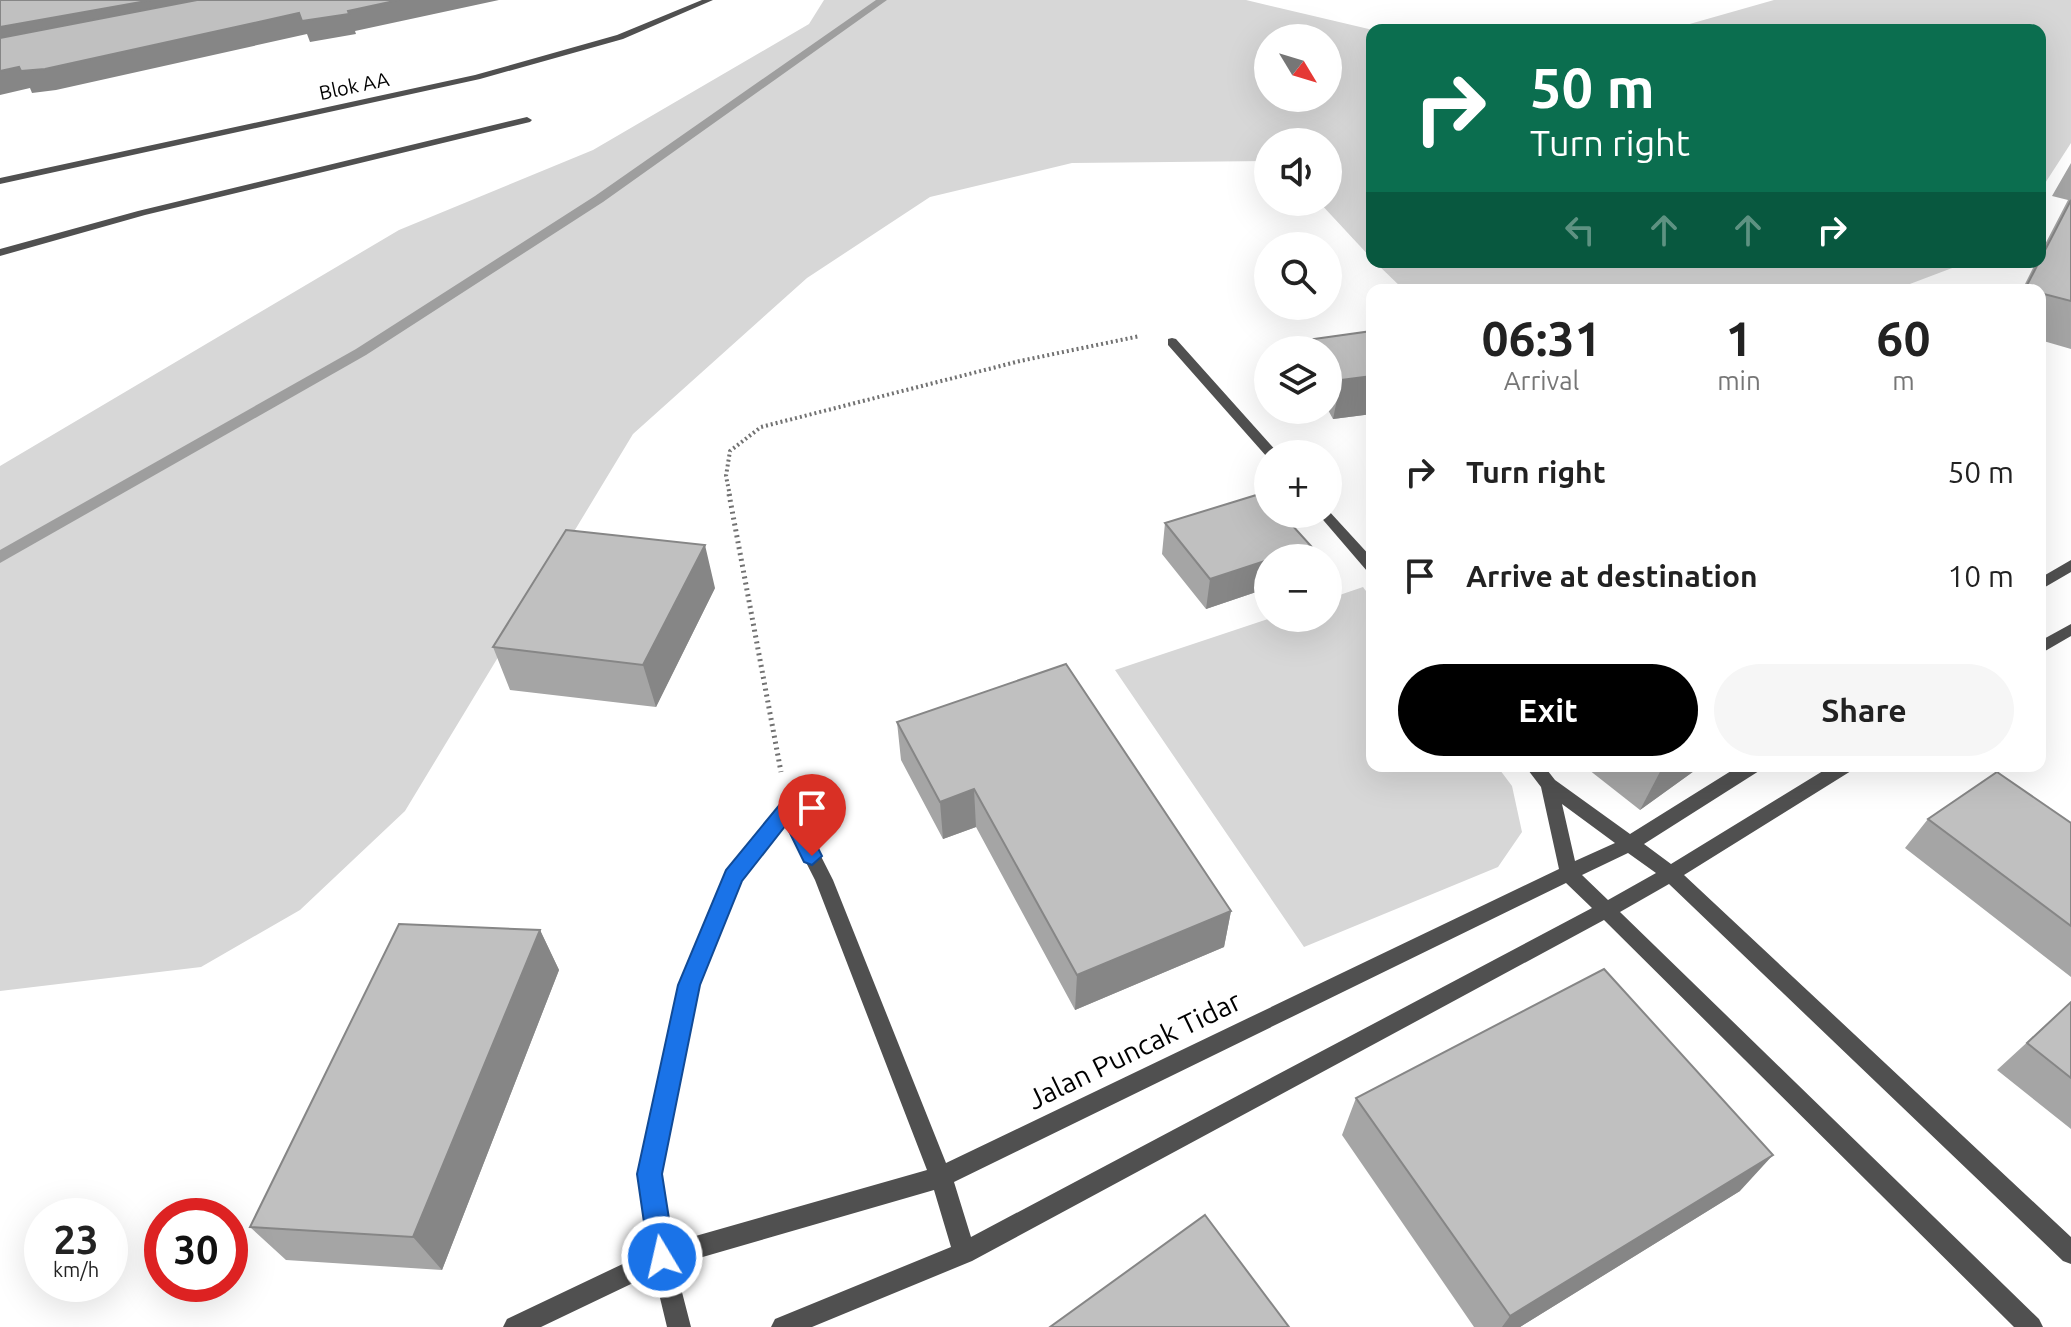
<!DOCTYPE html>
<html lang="en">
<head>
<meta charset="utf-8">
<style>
	:root { --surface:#fff; --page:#f6f6f6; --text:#222; --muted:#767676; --accent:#000 }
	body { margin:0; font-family:Ubuntu,sans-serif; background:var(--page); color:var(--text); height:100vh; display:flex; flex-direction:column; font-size:30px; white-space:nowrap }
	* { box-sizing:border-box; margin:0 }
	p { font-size:26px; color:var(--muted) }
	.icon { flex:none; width:44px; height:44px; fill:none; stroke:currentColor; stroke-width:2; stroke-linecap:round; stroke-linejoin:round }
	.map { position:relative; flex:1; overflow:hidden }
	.drawer { position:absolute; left:1366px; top:284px; width:680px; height:488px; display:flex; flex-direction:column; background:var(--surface); border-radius:16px; box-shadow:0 8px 32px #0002 }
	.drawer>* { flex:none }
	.guide { position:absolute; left:1366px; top:24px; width:680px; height:244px; border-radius:16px; box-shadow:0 8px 32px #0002; background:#0b6e4f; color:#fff; overflow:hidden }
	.needle { width:52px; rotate:128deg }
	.buttons { position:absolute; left:1254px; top:24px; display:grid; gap:16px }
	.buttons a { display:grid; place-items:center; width:88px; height:88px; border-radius:50%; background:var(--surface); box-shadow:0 8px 32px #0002; font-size:40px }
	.speed { position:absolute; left:24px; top:1198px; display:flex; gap:16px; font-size:40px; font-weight:700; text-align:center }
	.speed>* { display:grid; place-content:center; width:104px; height:104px; border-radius:50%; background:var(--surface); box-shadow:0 8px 32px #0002; line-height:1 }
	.speed small { font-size:20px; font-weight:400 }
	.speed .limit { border:12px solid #d22; background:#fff; color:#111 }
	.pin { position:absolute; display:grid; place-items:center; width:68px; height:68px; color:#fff; margin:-82px -34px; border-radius:50% 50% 50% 0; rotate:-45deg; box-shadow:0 0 8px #0007 }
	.pin .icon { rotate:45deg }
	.me { position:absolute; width:88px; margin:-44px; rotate:351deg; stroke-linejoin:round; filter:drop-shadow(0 0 6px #0008) }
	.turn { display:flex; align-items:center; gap:28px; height:168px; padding:0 32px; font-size:36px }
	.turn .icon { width:104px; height:104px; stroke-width:2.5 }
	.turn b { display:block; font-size:56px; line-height:68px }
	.lanes { display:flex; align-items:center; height:76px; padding:0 32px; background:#0003; justify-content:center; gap:40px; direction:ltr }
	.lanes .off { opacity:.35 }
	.eta { display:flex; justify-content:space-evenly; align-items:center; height:136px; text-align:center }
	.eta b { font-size:48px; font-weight:700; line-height:56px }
	.primary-button { display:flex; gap:16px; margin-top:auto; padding:16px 32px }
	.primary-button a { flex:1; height:92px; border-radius:48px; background:var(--accent); color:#fff; font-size:32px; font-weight:700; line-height:92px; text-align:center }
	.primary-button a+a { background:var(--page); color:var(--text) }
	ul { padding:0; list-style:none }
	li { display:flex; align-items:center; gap:24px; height:104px; padding:0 32px }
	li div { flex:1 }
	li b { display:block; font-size:30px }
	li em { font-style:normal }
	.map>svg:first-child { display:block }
</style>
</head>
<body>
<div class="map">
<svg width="2071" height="1327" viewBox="0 0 2071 1327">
	<rect width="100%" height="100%" fill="#fff"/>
	<path fill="#d7d7d7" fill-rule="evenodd" d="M824,0h422l127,30 -1,229 -53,-57h9v-60h-60v19l-196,2 -142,34 -123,81 -174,156 -228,377 -105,99 -99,57 -201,24v-525l399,-236 194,-80 216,-126zM1268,38h60v60h-60z
		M1774,0h297v143l-31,48v-161h-383l15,-1z
		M1375,262h593l-74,28h-490z
		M1363,587l9,12v167h125l15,20 10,46 -24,35 -194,80 -189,-277 156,-52h57v-19z"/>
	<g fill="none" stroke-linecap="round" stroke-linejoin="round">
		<path fill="#9e9e9e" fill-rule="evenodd" d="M876,0h11l-284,202 -237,153 -366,208v-13l356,-201 239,-153z"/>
		<path stroke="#727272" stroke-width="4" stroke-dasharray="2 3" stroke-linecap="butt" d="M730,496l-4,-20 4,-25 31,-24 259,-66 120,-25"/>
		<path stroke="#727272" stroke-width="5" stroke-dasharray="2 4" stroke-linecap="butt" d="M729,494l52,278"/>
		<path fill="#505050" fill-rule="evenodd" d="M702,0h11l-90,39 -143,40 -480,105v-6l475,-103 142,-40z
			M527,117l5,3 -2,2 -385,93 -145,41v-7l138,-38z
			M1172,338l4,1 103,115h-11l-1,3 -99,-112v-6z
			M1328,510l44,48v14l-5,-1 -49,-57h10z
			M2071,560v12l-31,18v-12z
			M2071,624v12l-31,18v-13z
			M1525,766h19l11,14 75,54 109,-68h23l-3,5 -115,73 27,20 160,-98h23l-3,5 -167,104 387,362v27l-8,-3 -394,-377 -49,28 419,407 4,8h-29l-410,-407 -632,341 -160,66h-41l4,-8 176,-72 -17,-57 -259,75 16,62h-24l-13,-54 -113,54h-38l4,-8 143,-68 -12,-77 41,-189 48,-114 55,-68 6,-2 6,2 39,77 113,283 613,-294 -18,-82zM1562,804l53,39 -40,18zM786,823l29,57 112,290 -256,73 -11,-69 39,-189 43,-105zM1628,853l28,20 -48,27 -26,-25zM1566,883l26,25 -621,329 -17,-55z"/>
	</g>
	<path fill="#a5a5a5" d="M2071,163v186l-31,-9v-50h-18l14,-28h4v-8l28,-54 -16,-4z
		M1372,331v83l-39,5 -5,-9v-60h-15l1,-11z
		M1165,523l146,23 -2,12h-41v30l-62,21 -44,-55z
		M715,588l-59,119 -146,-17 -17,-43z
		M897,722l334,189 -7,36 -149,63 -99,-183 -33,12 -42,-79z
		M1584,766h117l-61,44z
		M1928,819l143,4v154l-166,-129z
		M540,930l19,40 -117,300 -156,-10 -36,-33z
		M2071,1002v127l-74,-59z
		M1356,1098l384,93 -220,136h-46l-132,-192z"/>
	<path fill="#868686" d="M152,0h118l-270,50v-23z
		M399,0h100l-144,31 1,3 -46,8 -3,-8 -251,56 -24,3 -2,-5 -30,7v-24l299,-58 49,-2z
		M1372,376v38l-39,5 8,-39z
		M705,545l10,43 -59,119 -13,-42z
		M1311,546l-2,12h-36z
		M1268,560v28l-62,21 4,-30z
		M1664,766h37l-61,44 22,-42z
		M974,789l2,38 -33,12 -3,-37z
		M1231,911l-7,36 -149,63 2,-35z
		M540,930l19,40 -117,300 -29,-33z
		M1773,1155l-33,36 -220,136h-18l8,-11z"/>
	<path fill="#c0c0c0" stroke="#868686" stroke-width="2" d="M0,0h152l-152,27z
		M197,0h202l-51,11 1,3 -47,7 -3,-8 -254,56 -24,2 -2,-4 -19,4v-33z
		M2071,200v101l-31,-8v-3l-15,-1z
		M1372,331v45l-31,4 -13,-20v-10h-6l-8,-11z
		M1263,493l5,5v16h14l29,32 -38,12h-5v2l-58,19 -45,-56z
		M566,530l139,15 -62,120 -150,-18z
		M1066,664l165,247 -154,64 -103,-186 -34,13 -43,-80z
		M1997,772l74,51v103l-143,-107z
		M399,924l141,6 -127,307 -163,-10z
		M1604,969l169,186 -263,161 -154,-218z
		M2071,1002v76l-44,-35z
		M1205,1215l84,112h-239z"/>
	<path fill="#1a73e8" stroke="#114b97" stroke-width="2" d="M788,800l7,3 27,53 -10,9 -8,-3 -18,-37 -44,56 -42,104 -38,189 13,83 -4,9 -9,4 -9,-4 -4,-9 -12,-83 41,-189 48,-115 55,-67z"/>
	<g text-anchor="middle" stroke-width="8" stroke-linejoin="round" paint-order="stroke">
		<g font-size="20" fill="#000" stroke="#fff">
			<text transform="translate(354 86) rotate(-12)" y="7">Blok AA</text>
		</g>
		<g font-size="28" fill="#000" stroke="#fff">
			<text transform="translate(1134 1050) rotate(-26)" y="10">Jalan Puncak Tidar</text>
		</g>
	</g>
</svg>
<div class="buttons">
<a><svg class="needle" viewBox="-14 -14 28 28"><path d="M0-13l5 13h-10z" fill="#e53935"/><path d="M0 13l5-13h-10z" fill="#767676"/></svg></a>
<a><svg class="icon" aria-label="sound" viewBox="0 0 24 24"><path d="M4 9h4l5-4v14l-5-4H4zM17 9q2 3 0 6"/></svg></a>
<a><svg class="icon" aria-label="search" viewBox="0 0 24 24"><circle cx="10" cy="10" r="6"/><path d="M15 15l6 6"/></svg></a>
<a><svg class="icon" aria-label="layers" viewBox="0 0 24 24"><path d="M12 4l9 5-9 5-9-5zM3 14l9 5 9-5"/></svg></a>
<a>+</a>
<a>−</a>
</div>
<div class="speed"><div>23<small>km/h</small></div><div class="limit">30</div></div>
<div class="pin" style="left:812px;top:856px;background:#d93025"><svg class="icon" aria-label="arrive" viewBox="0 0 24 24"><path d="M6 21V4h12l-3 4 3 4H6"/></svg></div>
<svg class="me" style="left:662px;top:1257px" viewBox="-20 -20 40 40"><circle r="17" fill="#1a73e8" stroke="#fff" stroke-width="3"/><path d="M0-11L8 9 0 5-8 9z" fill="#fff"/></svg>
<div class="guide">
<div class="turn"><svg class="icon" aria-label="right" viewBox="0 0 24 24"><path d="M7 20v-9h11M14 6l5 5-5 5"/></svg><div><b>50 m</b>Turn right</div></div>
<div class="lanes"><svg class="icon off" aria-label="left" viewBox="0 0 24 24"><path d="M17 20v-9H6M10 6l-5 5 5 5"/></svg><svg class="icon off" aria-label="ahead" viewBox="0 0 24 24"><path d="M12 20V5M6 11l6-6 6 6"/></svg><svg class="icon off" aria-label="ahead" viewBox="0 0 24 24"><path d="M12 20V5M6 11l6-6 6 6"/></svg><svg class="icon" aria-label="right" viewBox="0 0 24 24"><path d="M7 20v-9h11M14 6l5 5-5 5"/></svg></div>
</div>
<section class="drawer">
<div class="eta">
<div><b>06:31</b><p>Arrival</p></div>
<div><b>1</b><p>min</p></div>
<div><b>60</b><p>m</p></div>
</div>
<ul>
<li><svg class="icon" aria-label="right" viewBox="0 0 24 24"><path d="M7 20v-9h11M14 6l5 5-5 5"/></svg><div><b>Turn right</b></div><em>50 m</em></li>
<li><svg class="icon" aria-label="arrive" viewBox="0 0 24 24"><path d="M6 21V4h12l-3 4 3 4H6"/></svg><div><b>Arrive at destination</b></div><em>10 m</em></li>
</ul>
<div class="primary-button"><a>Exit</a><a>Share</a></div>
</section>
</div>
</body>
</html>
